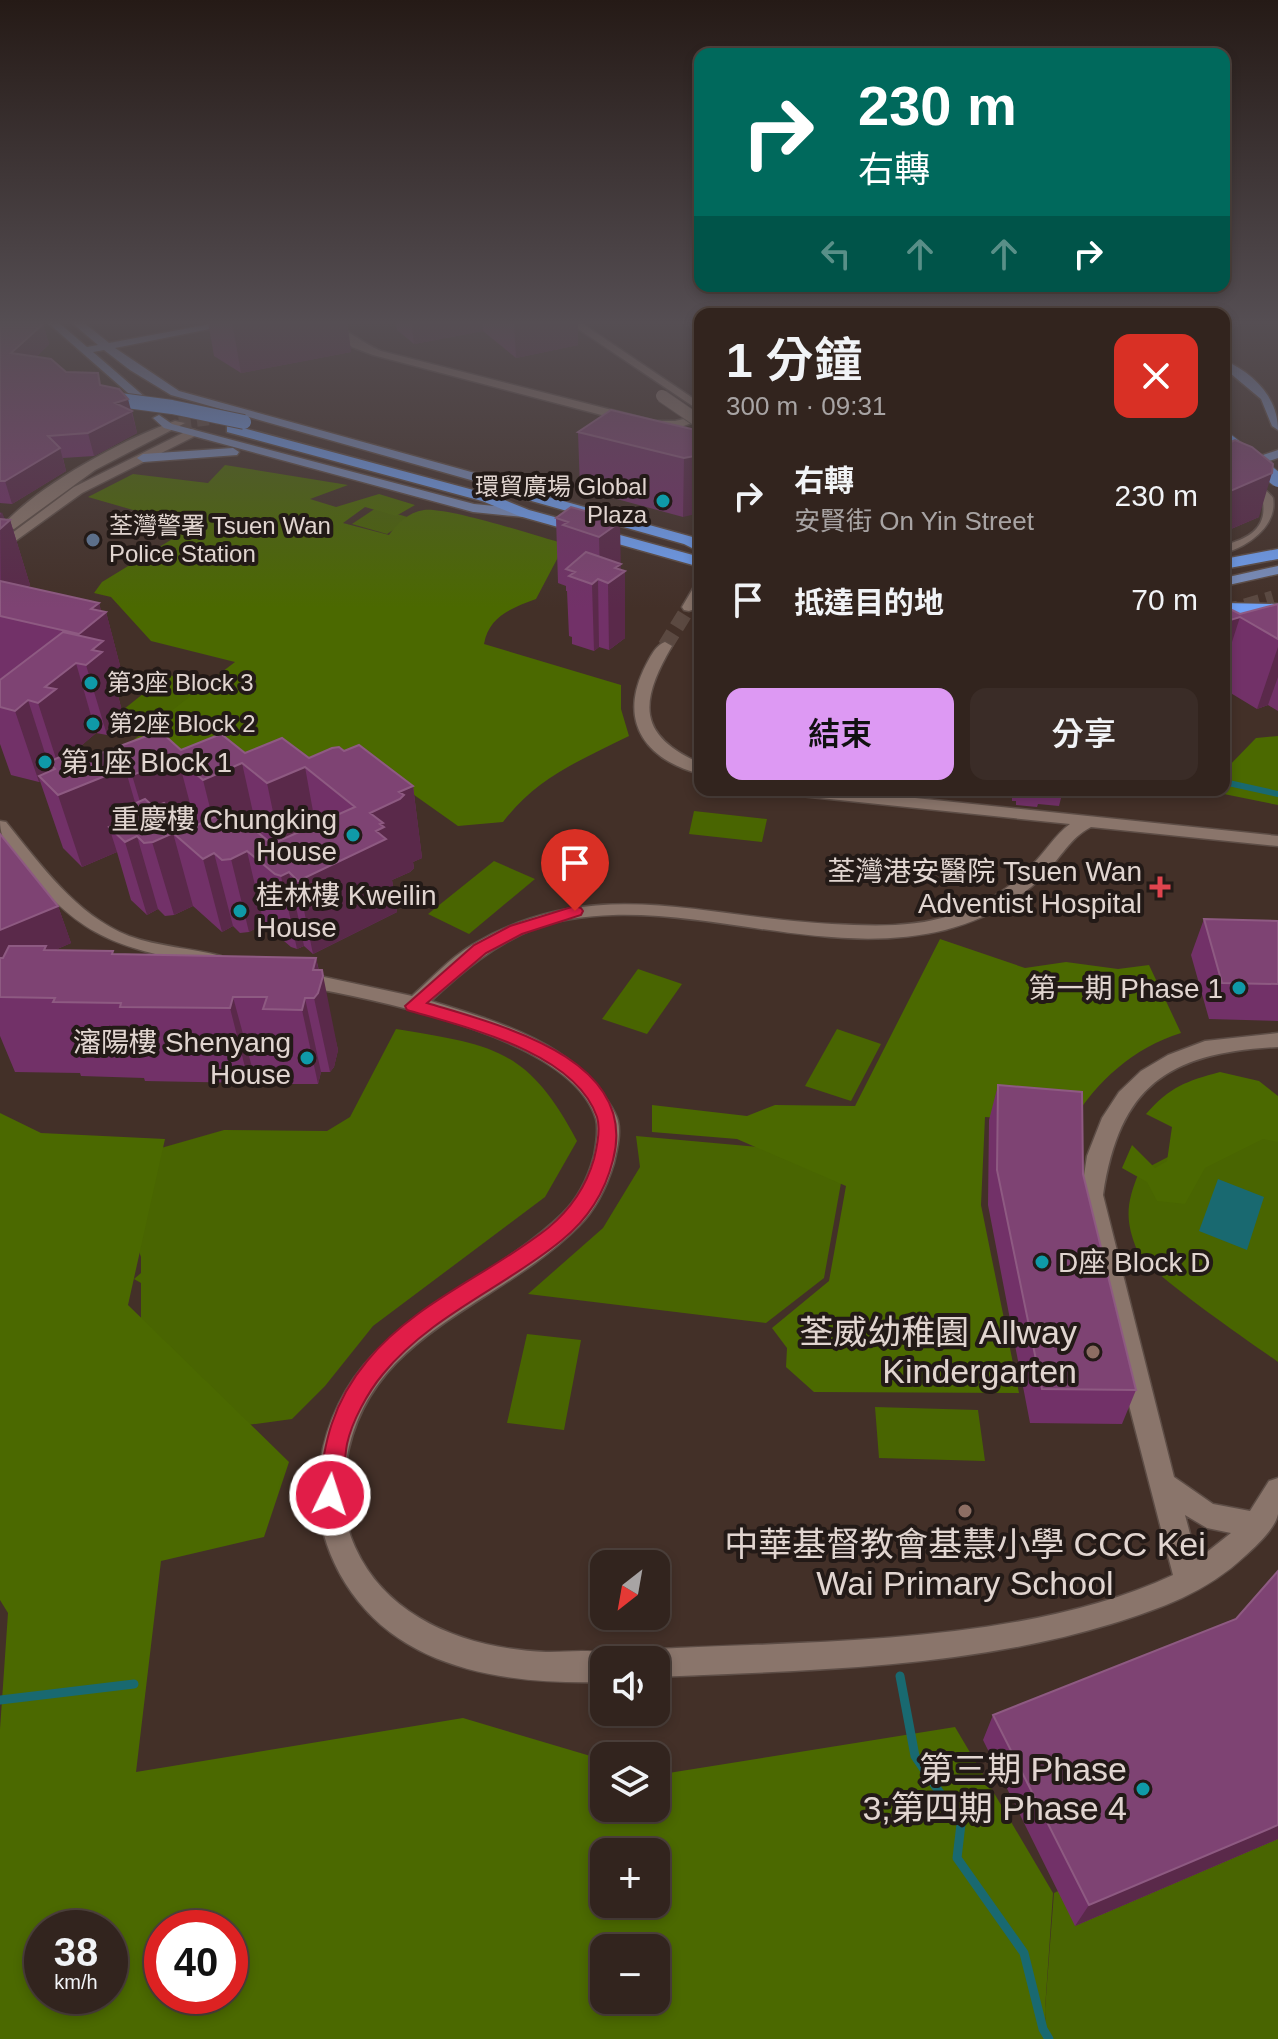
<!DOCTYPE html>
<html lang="zh-TW">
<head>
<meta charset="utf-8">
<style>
	:root { --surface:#32241e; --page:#3a2c27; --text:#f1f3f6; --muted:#a8a4a4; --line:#4d413c; --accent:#dd99f3 }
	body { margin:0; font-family:Arial,"Noto Sans TC",sans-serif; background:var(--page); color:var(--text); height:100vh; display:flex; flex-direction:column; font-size:30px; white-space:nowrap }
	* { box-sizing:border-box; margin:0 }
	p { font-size:26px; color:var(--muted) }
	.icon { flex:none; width:44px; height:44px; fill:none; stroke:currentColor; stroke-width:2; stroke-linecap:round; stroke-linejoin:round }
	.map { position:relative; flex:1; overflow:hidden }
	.panel { position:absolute; left:694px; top:308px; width:536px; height:488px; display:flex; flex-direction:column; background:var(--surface); border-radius:16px; box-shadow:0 4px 12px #0003,0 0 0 2px var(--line) }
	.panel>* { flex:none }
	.guide { position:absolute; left:694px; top:48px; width:536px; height:244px; border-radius:16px; box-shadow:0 4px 12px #0003,0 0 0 2px var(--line); background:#00695c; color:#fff; overflow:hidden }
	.needle { width:52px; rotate:211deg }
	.controls { position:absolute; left:590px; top:1550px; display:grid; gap:16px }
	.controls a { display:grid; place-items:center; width:80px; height:80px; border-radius:16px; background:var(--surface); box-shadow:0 4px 12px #0003,0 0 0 2px var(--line); font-size:40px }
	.speed { position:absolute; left:24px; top:1910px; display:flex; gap:16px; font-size:40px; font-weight:700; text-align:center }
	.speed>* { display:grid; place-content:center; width:104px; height:104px; border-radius:50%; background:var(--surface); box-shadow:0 4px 12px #0003,0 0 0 2px var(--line); line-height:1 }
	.speed small { font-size:20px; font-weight:400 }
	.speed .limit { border:12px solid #d22; background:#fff; color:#111 }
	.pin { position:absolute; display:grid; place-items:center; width:68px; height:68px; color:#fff; margin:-82px -34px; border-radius:50% 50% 50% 0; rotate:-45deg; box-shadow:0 0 8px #0007 }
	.pin .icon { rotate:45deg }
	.me { position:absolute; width:88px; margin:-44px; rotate:4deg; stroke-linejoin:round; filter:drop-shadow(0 0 6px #0008) }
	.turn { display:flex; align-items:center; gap:28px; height:168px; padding:0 32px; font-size:36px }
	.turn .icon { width:104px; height:104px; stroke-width:2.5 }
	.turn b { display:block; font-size:56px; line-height:68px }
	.lanes { display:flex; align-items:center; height:76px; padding:0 32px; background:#0003; justify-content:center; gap:40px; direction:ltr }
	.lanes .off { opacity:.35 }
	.round { display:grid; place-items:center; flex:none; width:84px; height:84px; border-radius:16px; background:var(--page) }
	.overview { display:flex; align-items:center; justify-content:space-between; height:136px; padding:0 32px }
	h1 { font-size:48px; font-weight:600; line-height:60px }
	.action { display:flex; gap:16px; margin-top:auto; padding:16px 32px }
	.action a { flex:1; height:92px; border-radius:16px; background:var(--accent); color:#111; font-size:32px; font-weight:600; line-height:92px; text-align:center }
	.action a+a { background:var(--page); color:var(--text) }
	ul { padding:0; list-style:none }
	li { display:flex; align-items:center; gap:24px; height:104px; padding:0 32px }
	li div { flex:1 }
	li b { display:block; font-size:30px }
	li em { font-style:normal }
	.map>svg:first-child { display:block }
</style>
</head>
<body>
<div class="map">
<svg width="1278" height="2039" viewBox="0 0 1278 2039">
	<rect width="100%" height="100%" fill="#433028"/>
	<path fill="#496501" d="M376,508l35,10 -24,16 -35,-10z
		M168,674l27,12 -1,9 -38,30 -37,-12z
		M694,811l73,8 -5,23 -73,-8z
		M494,861l41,18 -66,55 -41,-20z
		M638,969l44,15 -35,50 -45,-15z
		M396,1029c97,16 132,19 181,112l-32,56 -172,129 -48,60 -33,33 -74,10 -77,-76v-70l-7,-4 7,-6v-16l-23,-65 36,-42 70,-20 103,1 23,-14z
		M837,1029l44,15 -30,57 -46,-15z
		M1278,1126v236c-25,-18 -133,-91 -141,-112 -13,-32 -10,-48 2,-78l54,-28z
		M636,1136l210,19 -22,123 -58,45 -238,-29 75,-66 37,-61z
		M527,1334l54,6 -17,90 -57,-7z
		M875,1407l103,3 7,51 -106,-3z
		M1278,1798v241h-232l-1,-30 9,-116 137,-68z"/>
	<path fill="#4b6900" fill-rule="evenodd" d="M225,465l123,20 -38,14 26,8 43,-13 36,11 -19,11 -31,-9 -22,16 46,12c8,-11 19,-23 35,-25 24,-3 113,26 141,34l-29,55c-24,9 -47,17 -52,45l137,41v24l8,27c-48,24 -92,41 -126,86l-45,4 -65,-46 -274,-29 116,-89 -84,-21 -40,-44 -17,-4 8,-11 90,-55 -104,-30 45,-23 75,9z
		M1278,736v69l-74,-15h20v-19l32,-33z
		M940,939l85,29 41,-6 52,7 31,-4 32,68c-48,15 -84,48 -110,90l-86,-6 -4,88 38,188 -205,-1 -28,-25 1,-19 -15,-20 57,-47 17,-95 -109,-47 -85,-7v-27l95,11 28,-11 80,1z
		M1220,1072l39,9 19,15v46l-15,-3 -58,29 -20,36 -28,-3 -10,-19 -25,-14 10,-23 23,23 12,-7 5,-34 -26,-13c24,-27 40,-33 74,-42z
		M0,1113l41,20 124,6 -37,166 161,157 -25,75 -103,24 -25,211 327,-54 141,42v48h52v-33l299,-48 98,166 -8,116 1,30h-1046v-310l8,-116 -8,-13zM656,1852v52h-52v-52zM110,1928v68h-68v-68zM162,1928h68v68h-68zM604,1948h52v52h-52z"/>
	<path fill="#196970" d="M1218,1179l46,18 -17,53 -48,-19z"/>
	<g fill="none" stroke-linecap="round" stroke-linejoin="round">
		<path stroke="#196970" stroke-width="6" d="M1224,782l54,12"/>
		<path stroke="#196970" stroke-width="9" d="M900,1676l15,80 46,68 -4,34 67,95 19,76 6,10
			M0,1700l134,-16"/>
		<path stroke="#5b4941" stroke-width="12" stroke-dasharray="12 6" stroke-linecap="butt" d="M179,423l48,-6"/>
		<path stroke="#5b4941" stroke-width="15" stroke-dasharray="15 7" stroke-linecap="butt" d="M665,646l24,-39"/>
		<path stroke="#5b4941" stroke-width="15" stroke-dasharray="15 7" stroke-linecap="butt" d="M1224,612l49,-14"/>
		<g stroke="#5d4d46" stroke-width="3">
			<path id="minor" d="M323,322c16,0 38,21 58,29l274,70h20l18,-4 6,3 -23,9h-21l-282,-74 -21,-8z
				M568,322h12l120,81v8z
				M175,421l10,2 -90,47 -81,59 -12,-3c38,-42 120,-86 173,-105z
				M191,429l4,1v6l-113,57 -82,59v-10l74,-55z
				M1224,458c11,5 20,15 30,23 6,5 14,10 19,17 5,30 -29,50 -49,55v-8c23,-6 43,-16 39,-43l-39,-34z
				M700,584c0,10 2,24 -11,27l-5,-1 -2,-3 13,-22z
				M665,642l7,4c-32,55 -36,89 28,117v11c-53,-14 -81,-50 -57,-103 5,-10 12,-26 22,-29z
				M783,790h56l439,46v10l-187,-19c-21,11 -30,30 -46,47 -27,28 -63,46 -100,56 -110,27 -222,-18 -332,-15 -26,1 -54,4 -78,13 -41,17 -72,43 -104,73 64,20 138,40 176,99 4,6 9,13 11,21 3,13 -1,29 -4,42 -7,23 -18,46 -35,63 -81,82 -214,107 -233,238 -4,28 -3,57 9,83 33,74 116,102 191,105 19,1 57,-6 70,8h-12v22c-86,2 -188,-8 -246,-81 -31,-39 -46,-88 -38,-137 23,-143 152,-164 242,-250 17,-16 26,-36 32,-58 2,-11 5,-25 2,-37 -24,-82 -223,-120 -295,-133l-10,-7 10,-7 111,24c19,-17 38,-38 60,-51 123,-73 230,-27 360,-21 39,2 82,4 120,-9 30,-10 60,-27 81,-51 13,-13 22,-29 37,-40l-279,-29z
				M0,821l6,1c35,43 70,93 123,114 30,11 62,12 92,20l3,5 -3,5 -7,1c-86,-19 -126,-22 -186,-95 -14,-16 -28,-29 -28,-51z
				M1278,1033v14c-109,6 -158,37 -175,148l71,282 39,27 37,7 19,-30 9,-3c0,11 0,25 0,36 -3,15 -22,32 -33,42 -38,36 -85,53 -134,68 -148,45 -302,46 -455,53v-17h-13l3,-7 10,-4c162,-8 369,-5 517,-74l-44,-170 -48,-210 6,-39 15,-38 17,-26 22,-21 27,-16 37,-14zM1185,1515l22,13 24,5 -34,27z"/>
		</g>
		<g stroke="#5d4d46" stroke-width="3">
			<path id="major" d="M47,322h11l29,25 11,-2 -27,-23h12l26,21 112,-21h23l-129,26 64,43 321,89 28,14 -6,4 -30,-12 -321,-91 -41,-25 -26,-20 -11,2 53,46 -10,2z
				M1224,360c29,13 54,37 54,70l-6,-4 -11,-27 -37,-31z
				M159,415l13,9 302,80 50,5 6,4 -6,4 -51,-5 -309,-84 -11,-10z
				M233,448l6,4 -2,3 -94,7 -6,-4 6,-4z
				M1278,450v8l-20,7 -34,-3v-8l33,3z
				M1278,566v8l-54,12v-8z"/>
		</g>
		<g stroke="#5d4d46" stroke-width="3">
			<path id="highway" d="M232,425l260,70 37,15 171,47v10l-181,-51 -37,-15 -255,-69v-6z
				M491,484l36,7 169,47 4,2v12l-16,-8 -163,-46 -35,-6v-6z
				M1278,549v10l-54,10v-10z
				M1224,603l54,1v10l-54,-1z"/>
		</g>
		<use href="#minor" fill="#8a756b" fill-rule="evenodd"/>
		<use href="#major" fill="#7a8fbe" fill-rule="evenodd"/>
		<use href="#highway" fill="#70a1f5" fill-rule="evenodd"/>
		<g stroke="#5d4d46" stroke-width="14" stroke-linecap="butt">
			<path id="minor-bridge" d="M662,396l38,26"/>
		</g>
		<g stroke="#5d4d46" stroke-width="16" stroke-linecap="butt">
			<path id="highway-bridge" d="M112,399l60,8 72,15
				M1224,438l54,42"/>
		</g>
		<use href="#minor-bridge" stroke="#8a756b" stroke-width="12"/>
		<use href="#highway-bridge" stroke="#70a1f5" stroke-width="14"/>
	</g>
	<path fill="#723168" d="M0,322l43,2 6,20 -13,13 30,15 35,13 31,26 5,22 -43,23 -31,2 3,13 -54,33 -12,-1z
		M208,322h139l4,30 -110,21 -27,-17z
		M396,322h182v23l-62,13 -33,-27 -69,13 -17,-14z
		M700,431l-17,86 -103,-28 -2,-57z
		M1224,440l35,77 -35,15z
		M585,511l30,1v8l5,2v42l5,74 -16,12 -10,-3 -5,4 -22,-7v-7l-3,-1 -2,-45h-1v-5l-8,-3 -2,-65z
		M0,512l5,7 5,1 20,65 -2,2 71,16 2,8 5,1 18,69 -8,7 6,23 -3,2 2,9 -14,13 -11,-2 -20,17 15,7 90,-7 64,3 64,5 35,-7 69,35 9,72 -9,4 1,6 -4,4 -18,8 5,32 -84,42 -9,-8 -7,3 -6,-2 -27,-23 -15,8 -9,1 -7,-7 -11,6 -29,-26 -19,9 -9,1 -7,-7 -11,6 -16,-15 -14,-48 -35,15 -19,-19 -23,-67 -1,1 -28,-7 -11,-31z
		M695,602h5v93l-7,-1z
		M1278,604v107l-10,-6 -11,4 -33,-20v-83l16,8z
		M910,790h47l-1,3 -20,-2v4z
		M1012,790h51l-4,16 -21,-2 -1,3 -21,-2v-4h-4z
		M0,834l58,72 13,37 -16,7 59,4 202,4 22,92 -4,17 -4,5h-9l-3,12h-37l-3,-12 -25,-1 -4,12 -104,-2 -1,-3 -63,-2 -1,-3 -65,-1 -15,-36z
		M1204,919l74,2v100l-69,-2 -18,-64z
		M998,1085l85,89 53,216 -14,34 -92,-1 -42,-218 1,-85z
		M1278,1572v267l-203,87 -92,-186 10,-25 243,-96z"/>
	<path fill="#5a294a" d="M232,322h115l4,30 -110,21z
		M411,322h71l1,9 -69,13z
		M514,322h64v23l-62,13z
		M43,324l6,20 -32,30 -6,-21z
		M128,399l9,34 -43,23 -6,-23 27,-30z
		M60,448l6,23 -54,33 -7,-23z
		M700,455v58l-17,4 1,-59z
		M1272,473l-13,44 -35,15v-25l4,-15z
		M2,512l4,11 4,-3 20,65 -29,31 -1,-101z
		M615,512v13l5,-3 1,52 4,-3v67l-16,12 -1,-67 -8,-3 -1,-43 8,-19z
		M598,579l1,68 -5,4 -2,-67z
		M99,603l3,12 4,-3 18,69 -8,7 6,23 -3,2 2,9 -14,13 -21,-70 2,-1 -9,-30 12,-25z
		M1240,617l-16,50v-45z
		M1278,647v30l-10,28 -11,4z
		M76,663l20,70 -21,18 -14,23 -23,-71 7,-16z
		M28,700l23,72 -12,4 1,5 -1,1 -24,-71z
		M178,758l19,72 -24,3 20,73 -19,9 -42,-140z
		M242,763l16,72 -37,17 -18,-72z
		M305,767l13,72 -36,16 -15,-72z
		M125,768l21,72 -9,-4 21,73 -11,6 -22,-73 -5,-29 -2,-2 3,11 -7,-6 7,22 -12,-11 8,25 -35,15 -24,-72z
		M413,786l9,72 -9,4 1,6 -4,4 -18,8 5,32 -84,42 -15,-73 72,-68 29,-21z
		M247,851l17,73 -15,8 -18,-73z
		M214,853l19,73 -11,6 -19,-73z
		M289,872l15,74 -7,3 -16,-73z
		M58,906l13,37 -71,31v-44z
		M316,958l5,25 1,-13 16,80 -4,17 -4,5 -16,-74 -1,-28z
		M233,997l20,74 -4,12 -19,-75z
		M305,998l16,74 -3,12 -16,-74z
		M1278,1825v14l-203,87 14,-21z"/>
	<path fill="#7e4373" stroke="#8e5a82" stroke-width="2" d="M0,322h41l2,2 -32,29 40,6 15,13 32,1 2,12 19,4 9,10 -13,4 17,8 -44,22 -40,3 12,12 -55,33h-5z
		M611,410l89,21v24l-16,3 -106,-26z
		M1224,440l5,3 6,-3 17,7 21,17 -1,9 -44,19 -4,-1z
		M593,506l22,6 -8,6 13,4 -21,15 -36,-12 5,-3 -12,-4 15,-11 14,4z
		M0,519l10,1 -10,9z
		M586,552l35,12 -6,4 10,3 -17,12 -10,-4 -6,5 -23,-8 6,-4 -9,-3z
		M0,581l99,22 -8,6 15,3 -27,22 -79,-18z
		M695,602h5v24l-5,-1z
		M1278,604v35l-38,-22 -16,5v-16l16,8z
		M63,632l40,9 -11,9 10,2 -16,13 -10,-2 -31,24 11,2 -18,14 -10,-3 -13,11 -15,-4v-27z
		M160,731l21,19 40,-16 24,19 37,-15 27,20 23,-10 7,-1 5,4 15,-6 54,41 -14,6 5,3 -4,4 -30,14 13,10 -3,1 4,3 -8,4 10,8 -88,42 -9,-9 -8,4 -6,-2 -28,-23 -16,8 -9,1 -8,-7 -11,6 -30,-26 -20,9 -9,1 -7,-7 -12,6 -16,-15 12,-5 -7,-6 6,-3 -2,-2 27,-12 9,8 10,-4 29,24 21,-10h8l8,6 10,-5 32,26 83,-37 -50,-40 -38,16 -25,-20 -39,17 -25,-22 -46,17 -7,-7 -67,27 -19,-19 16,-7 -7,-7 33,-14 10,9z
		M0,834l58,72 -58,24z
		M1204,919l74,2v63l-56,-1z
		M9,946h37l-2,4 69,1 -1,3 204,4 -3,12h9l1,6 -5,17 -4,5h-9l-3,12 -39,-1 4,-12h-34l-3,11 -110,-1 1,-4 -68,-1 2,-4 -55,-1v-39h3z
		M998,1085l84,7 1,82 53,216 -94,-1 -45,-219z
		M1278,1571v254l-189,80 -96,-190 243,-96z"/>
	<linearGradient id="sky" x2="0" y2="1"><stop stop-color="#251a16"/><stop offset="0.53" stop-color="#554e53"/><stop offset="1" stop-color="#554e53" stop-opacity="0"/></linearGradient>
	<rect width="1278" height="608" fill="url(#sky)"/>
	<path fill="#e11d48" stroke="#92132f" stroke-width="2" d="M575,906l6,2 2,3 -2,4 -59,19 -36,19 -59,50c72,22 213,55 186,157 -8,32 -25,59 -51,80 -57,47 -132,76 -179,134 -15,18 -31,47 -36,70 -4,19 0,41 -8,59l-9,4 -9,-4 -3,-8c6,-52 14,-92 49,-134 47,-58 123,-87 181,-133 23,-19 38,-41 46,-69 3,-12 7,-30 3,-42 -22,-65 -132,-90 -190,-107l-2,-4 69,-61 36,-19z"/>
	<g fill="#0f9aa8" stroke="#231a17" stroke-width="3">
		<circle cx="663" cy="501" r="8"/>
		<circle cx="91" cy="683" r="8"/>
		<circle cx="93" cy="724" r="8"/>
		<circle cx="45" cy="762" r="8"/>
		<circle cx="353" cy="835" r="8"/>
		<circle cx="240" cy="911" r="8"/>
		<circle cx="1239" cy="988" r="8"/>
		<circle cx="307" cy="1058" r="8"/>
		<circle cx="1042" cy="1262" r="8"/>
		<circle cx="1143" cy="1789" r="8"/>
	</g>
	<circle fill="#5c6f8a" stroke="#231a17" stroke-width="3" cx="93" cy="540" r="8"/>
	<path fill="#e0444e" stroke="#231a17" stroke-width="3" d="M1156 875h8v8h8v8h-8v8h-8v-8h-8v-8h8z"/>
	<g fill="#8d6e63" stroke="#231a17" stroke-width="3">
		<circle cx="1093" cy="1352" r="8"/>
		<circle cx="965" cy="1511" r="8"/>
	</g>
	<g text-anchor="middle" stroke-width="8" stroke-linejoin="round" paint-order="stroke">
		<g font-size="24" fill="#e1d5d0" stroke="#231a17" text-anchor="start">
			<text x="647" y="495" text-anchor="end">環貿廣場 Global<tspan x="647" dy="28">Plaza</tspan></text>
			<text x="109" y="534">荃灣警署 Tsuen Wan<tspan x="109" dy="28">Police Station</tspan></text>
			<text x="107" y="691">第3座 Block 3</text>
			<text x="109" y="732">第2座 Block 2</text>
		</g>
		<g font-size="28" fill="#e1d5d0" stroke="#231a17" text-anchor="end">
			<text x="61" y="772" text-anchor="start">第1座 Block 1</text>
			<text x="337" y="829">重慶樓 Chungking<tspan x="337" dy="32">House</tspan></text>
			<text x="1142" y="881">荃灣港安醫院 Tsuen Wan<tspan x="1142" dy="32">Adventist Hospital</tspan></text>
			<text x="256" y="905" text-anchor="start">桂林樓 Kweilin<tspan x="256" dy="32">House</tspan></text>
			<text x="1223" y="998">第一期 Phase 1</text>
			<text x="291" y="1052">瀋陽樓 Shenyang<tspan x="291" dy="32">House</tspan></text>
			<text x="1058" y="1272" text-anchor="start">D座 Block D</text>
		</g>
		<g font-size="34" fill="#e1d5d0" stroke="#231a17" text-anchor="end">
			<text x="1077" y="1344">荃威幼稚園 Allway<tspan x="1077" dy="39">Kindergarten</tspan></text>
			<text x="965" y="1556" text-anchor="middle">中華基督教會基慧小學 CCC Kei<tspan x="965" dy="39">Wai Primary School</tspan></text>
			<text x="1127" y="1781">第三期 Phase<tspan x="1127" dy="39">3;第四期 Phase 4</tspan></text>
		</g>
	</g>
</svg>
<div class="controls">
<a><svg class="needle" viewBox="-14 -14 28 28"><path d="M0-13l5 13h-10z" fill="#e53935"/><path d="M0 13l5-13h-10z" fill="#a8a4a4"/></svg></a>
<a><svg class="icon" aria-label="sound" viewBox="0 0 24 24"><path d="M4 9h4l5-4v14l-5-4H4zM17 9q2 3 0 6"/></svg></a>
<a><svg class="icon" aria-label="layers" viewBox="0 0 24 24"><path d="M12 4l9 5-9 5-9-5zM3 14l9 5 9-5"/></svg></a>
<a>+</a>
<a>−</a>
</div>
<div class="speed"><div>38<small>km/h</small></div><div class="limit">40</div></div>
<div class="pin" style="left:575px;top:911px;background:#d93025"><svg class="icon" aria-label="arrive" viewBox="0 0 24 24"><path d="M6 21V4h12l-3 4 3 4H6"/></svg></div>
<svg class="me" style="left:330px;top:1495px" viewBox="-20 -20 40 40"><circle r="17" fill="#e11d48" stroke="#fff" stroke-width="3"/><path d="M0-11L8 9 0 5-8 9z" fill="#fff"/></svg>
<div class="guide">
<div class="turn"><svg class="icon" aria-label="right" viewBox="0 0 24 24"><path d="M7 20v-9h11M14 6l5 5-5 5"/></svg><div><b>230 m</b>右轉</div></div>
<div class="lanes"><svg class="icon off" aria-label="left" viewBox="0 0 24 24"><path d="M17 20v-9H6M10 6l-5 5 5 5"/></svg><svg class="icon off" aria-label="ahead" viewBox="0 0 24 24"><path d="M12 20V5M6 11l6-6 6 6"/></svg><svg class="icon off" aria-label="ahead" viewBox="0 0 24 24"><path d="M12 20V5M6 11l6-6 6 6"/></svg><svg class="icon" aria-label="right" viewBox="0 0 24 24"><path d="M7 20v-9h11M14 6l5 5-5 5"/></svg></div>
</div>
<section class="panel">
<div class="overview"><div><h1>1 分鐘</h1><p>300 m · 09:31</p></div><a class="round" style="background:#d93025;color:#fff"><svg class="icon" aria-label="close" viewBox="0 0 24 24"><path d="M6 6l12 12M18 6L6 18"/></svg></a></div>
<ul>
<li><svg class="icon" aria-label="right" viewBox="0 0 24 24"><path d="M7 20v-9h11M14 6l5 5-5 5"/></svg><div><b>右轉</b><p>安賢街 On Yin Street</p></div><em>230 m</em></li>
<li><svg class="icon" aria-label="arrive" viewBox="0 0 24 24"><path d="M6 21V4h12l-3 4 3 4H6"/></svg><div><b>抵達目的地</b></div><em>70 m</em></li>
</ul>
<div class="action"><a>結束</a><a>分享</a></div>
</section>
</div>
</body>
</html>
